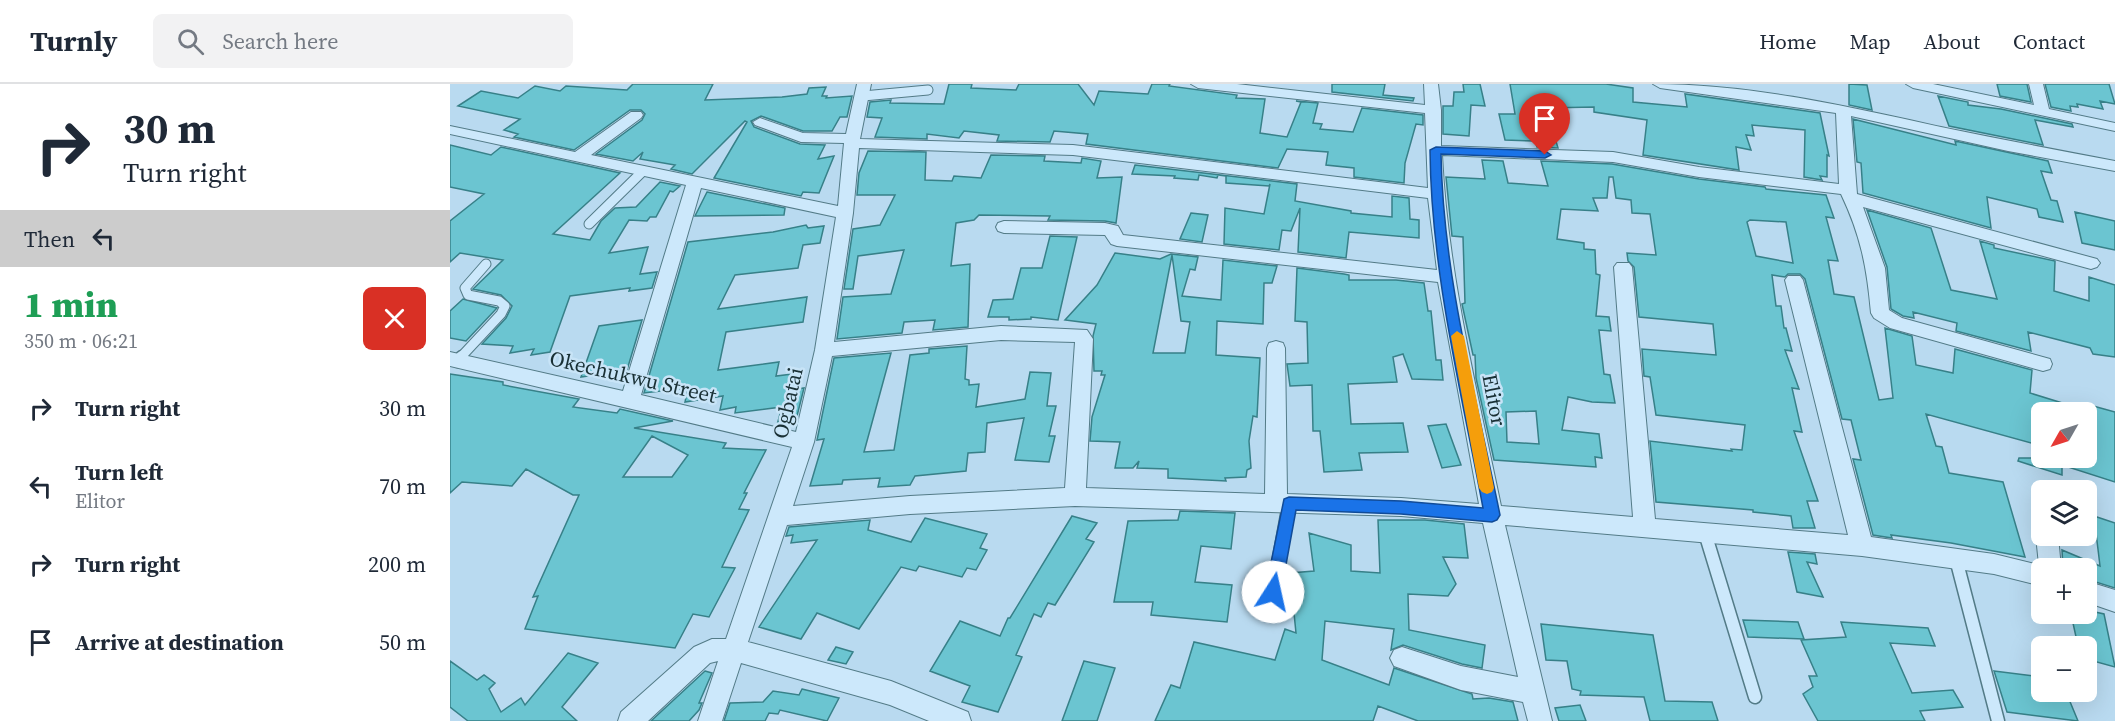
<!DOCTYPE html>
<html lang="en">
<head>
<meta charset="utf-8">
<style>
	:root { --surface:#fff; --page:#f2f2f3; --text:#1f2937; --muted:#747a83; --line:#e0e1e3 }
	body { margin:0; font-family:"Source Serif 4",serif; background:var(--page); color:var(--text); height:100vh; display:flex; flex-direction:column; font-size:22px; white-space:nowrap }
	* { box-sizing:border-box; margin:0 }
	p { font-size:20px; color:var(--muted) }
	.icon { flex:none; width:33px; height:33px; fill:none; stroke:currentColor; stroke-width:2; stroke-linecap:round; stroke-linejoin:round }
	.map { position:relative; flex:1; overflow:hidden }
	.details { display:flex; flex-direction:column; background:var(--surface); width:450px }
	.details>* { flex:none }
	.guide { background:#fff; color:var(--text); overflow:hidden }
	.needle { width:39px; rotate:231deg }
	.fabs { position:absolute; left:1581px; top:318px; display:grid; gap:12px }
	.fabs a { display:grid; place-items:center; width:66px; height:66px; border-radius:9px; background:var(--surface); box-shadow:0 6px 24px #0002; font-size:30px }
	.pin { position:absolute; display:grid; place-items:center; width:51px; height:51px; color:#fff; margin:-62px -26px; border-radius:50% 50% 50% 0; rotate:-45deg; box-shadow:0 0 6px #0007 }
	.pin .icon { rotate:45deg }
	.me { position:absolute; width:66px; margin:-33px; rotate:10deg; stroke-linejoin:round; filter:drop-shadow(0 0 4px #0008) }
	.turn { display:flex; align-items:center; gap:21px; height:126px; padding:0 24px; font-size:27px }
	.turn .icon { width:78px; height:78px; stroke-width:2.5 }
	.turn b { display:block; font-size:42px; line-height:51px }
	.then { display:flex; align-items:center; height:57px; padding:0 24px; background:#0003; gap:12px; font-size:22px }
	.round { display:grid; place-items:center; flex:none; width:63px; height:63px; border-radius:9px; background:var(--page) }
	.head { display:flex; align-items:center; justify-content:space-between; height:102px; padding:0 24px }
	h1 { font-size:36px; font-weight:800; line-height:45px; color:#1e9e55 }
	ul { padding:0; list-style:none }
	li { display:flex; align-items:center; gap:18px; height:78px; padding:0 24px }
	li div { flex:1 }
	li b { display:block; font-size:22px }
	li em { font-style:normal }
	header { display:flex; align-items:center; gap:36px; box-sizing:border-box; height:84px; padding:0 30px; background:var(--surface); border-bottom:2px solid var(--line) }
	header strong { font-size:28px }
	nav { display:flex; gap:33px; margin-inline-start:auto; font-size:21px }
	.search { width:420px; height:54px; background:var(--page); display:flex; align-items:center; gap:15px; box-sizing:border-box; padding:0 21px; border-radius:9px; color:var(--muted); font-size:22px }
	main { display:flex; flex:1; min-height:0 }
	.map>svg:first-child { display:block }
</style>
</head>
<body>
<header>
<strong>Turnly</strong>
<div class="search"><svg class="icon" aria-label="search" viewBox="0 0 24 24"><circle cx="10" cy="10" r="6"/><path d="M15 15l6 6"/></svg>Search here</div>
<nav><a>Home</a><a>Map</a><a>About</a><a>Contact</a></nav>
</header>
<main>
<section class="details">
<div class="guide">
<div class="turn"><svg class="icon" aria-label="right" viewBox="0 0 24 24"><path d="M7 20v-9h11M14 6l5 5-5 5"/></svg><div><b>30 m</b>Turn right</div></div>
<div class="then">Then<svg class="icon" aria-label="left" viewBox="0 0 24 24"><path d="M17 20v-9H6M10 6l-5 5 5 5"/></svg></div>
</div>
<div class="head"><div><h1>1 min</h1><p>350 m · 06:21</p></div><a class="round" style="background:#d93025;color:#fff"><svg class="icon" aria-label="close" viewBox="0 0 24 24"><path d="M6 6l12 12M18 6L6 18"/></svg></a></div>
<ul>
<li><svg class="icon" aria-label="right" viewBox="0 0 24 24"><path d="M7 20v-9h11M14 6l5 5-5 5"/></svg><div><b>Turn right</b></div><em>30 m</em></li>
<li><svg class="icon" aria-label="left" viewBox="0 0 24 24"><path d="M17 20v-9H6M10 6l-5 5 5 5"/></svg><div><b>Turn left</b><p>Elitor</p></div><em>70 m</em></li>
<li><svg class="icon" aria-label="right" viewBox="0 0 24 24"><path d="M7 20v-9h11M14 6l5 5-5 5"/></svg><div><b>Turn right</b></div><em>200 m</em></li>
<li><svg class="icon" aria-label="arrive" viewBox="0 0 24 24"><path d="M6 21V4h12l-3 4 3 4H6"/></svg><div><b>Arrive at destination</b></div><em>50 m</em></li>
</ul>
</section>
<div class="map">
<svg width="1665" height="637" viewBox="0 0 1665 637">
	<rect width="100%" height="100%" fill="#b9daf0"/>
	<path fill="#6bc5d1" stroke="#378088" stroke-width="1.5" fill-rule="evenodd" d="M183,0h80l-8,16 77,-3 25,-3 2,-6 17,-1 -4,9h5l-1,2 26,-2 -5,21h-7l-8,14h-29l-42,-15 -10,5 3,6 46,17 25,1 -7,14 16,-3 -15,37 -16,-1 -2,4 -87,-18 33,-56 -2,-1 -53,53 -21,-5 4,-4 -35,-6 3,-7 -10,9 -37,-7 46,-34 3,-6 -4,-4h-11l-56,40 -60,-13 4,-3 -14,-4 16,-11 -62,-13 23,-15 37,7 17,-12 25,5 6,-5 61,4z
		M499,0h23l-1,4 45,2 3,-6h59l16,21 5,-14 49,3 4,-10h18l-1,2 68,9 -1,3 29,1 -5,34 27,4 14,-35 -5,-1 22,2 -5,20 9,1 -2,5 33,3 9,-24 61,7v10l-7,-1 -11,39 -1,20 -50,-6v-9l-28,-3 2,-13 -41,-3 -9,19 -192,-24 2,-10 -34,-3 -4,11 -53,-1 2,-6 -35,-4 -5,7 -32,-4v5l-52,-2 7,-19 -15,-1 3,-15 21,-2 -1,3 54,1z
		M882,0h53l-2,11 31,3 -1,3 -81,-9z
		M1013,0h17l5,22 -14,-1 -2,31 -26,-2v-28h10l1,-14h10z
		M1060,0h96l27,4v14l54,5 -2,-13 135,19 9,43 -2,-1v22l-7,-1 2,4 -18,-3 1,-47 -53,-5 2,11 -8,-1 5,15 -15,-3 3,23 -96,-15 4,-35 -53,-8v-5l-48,1 12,40 -21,-1 -2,-6 -30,-1 -6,-26h16z
		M1399,0l18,1 5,25 -23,-5z
		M1547,0h30l4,18 -31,-6z
		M1595,0h64l6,20 -15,-3 3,8 -26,-5 1,3 -8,-1 1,5 -20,-4z
		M1488,12l30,6v3l33,4 71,15 1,3 -38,-7 8,25 -94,-19z
		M1403,35l103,26 -1,-4 93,20 4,12 -11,-2 10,29 6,1 6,21 -24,-5 -2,-8 -50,-12 4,31 -128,-35 -2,-30 -4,-1z
		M0,61l41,10 10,-8 119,26 -67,61 37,6 11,-19 14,-13 21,-1 24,-25 20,4 -7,6 -3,-1 -14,26h-6l-3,4 -18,-1 -20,33 39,-6 -8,27 17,-2 -5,16 -23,3 1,-3 -60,8 -20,56 -19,3 3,-6 -24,4 3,-7 -31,-2 24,-26 6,-12 -11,-11 -28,-6 30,-29 -43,-7 -10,9v-41l34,-27 -34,-7z
		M418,67l58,1 -1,28 27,1 2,-5 27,2 10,-23 54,1 -1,5 37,2 1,-5 19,3 -4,17 25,-1 -6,46 -11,-2 -57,-1 2,-4 -71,-1 -5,5 -18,3 -5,43 19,-2 -2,63 -35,3 2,-10 -31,2 -2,11 -65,6 6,-42 48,-3 13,-44 -46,6 -5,33h-9l9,-60 27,-4 15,-30h-38l2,-22z
		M1032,76l21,1 5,22 40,3 -7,-25 71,3 87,15 66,8 1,2 60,6 8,23 -8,-1 12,44 -10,-1 6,34 20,3 25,103 14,-2 -8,-70 27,8 4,29 37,8 2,-24 77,21 -2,23 52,16v3h-40v34l-116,-32 10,32 6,1 7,26 54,9 22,75 -74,-14 -60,-8 1,3 -19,-3 -20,-76 8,1 -10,-40 -9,-1 -37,-140 -5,-5h-12l-3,3 -13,-2 4,31h5l3,22h2l6,23 -7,-1 14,39 -7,-1 10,44 -8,-1 24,70h-11l8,27h-22l-2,-12 -38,-4v-2l-97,-8 -6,-61 82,10 -1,-2 11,1 3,-25 -89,-10 -6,-38 -6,-1 -2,-27 74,6 -3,-31 -74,-7 -5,-50 -6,-6 -1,-8 29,2 -6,-41 -18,-1 -1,-13 -15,-2 -3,-21h-4l-2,21h-14l5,13 -37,-2 -4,30 27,4v6l11,1 1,24 4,1 -4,41 13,1 2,14 -12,-1 5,44 6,1 5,28 -23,-1 -24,-5 -6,33 37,4 3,24 -7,-1 1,10 -102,-7 -18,-82 -1,-23h-2l-11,-51 3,-1 -2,-66 -11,-1 -6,-59 39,2zM1300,136l36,2 7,41 -37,-7 -9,-34zM1086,327l3,33 -32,-2 -1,-30z
		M685,81l162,19 -2,17 56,10v2l41,4v-21l17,2 1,21 9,1v18l-70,-6 -3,26 -48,-6 2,-44 -9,23 -9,-1 -3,20 -55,-6 1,-36 39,6 6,-30 -1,2 -43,-3v-7l-8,-1 -1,3 -18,-3 -1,5 -24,-2 1,-2 -43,-2z
		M257,108l78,16 -1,7 -89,1z
		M1417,126l64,18 20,62 46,9 -17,-58 14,4v3l61,13 -1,30 35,10v-24l26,8v72l-22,-3 -3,-6 -62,-16 3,19 -75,-20 1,-8 -44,-11 1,6 -11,-2 -12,-7 -4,-42z
		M1625,128l40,9v29l-33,-7z
		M741,129l17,2 -6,27 -22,-3z
		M356,141l2,3 16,-2 -4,17 -17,2 -5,23 -63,7 -17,34 89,-12 -4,25 -77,10 -8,38 61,-8 -3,14 24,-3 -3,16 7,-1 -9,36 -18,1 5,-18 -47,6 1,-6 -16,3 3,-14 -38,6 3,-14 -44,5 44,-151 85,-10z
		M600,152l27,1 -19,83 -27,-3v2l-22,1v-3h-21l5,-17 20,-1 8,-31h21z
		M665,169l45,6 11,-5 27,3 -3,13 -5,-1 -8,27 39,4 2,-40 54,6 -5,17h-8l-1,41 -46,-3 -1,34 44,3 -3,59 -4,-1 -4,25 2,27 -4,2 -1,7 -21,1 1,3 -58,-3v-9l-31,-1 2,-7 -6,7h-18l5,-26 -30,-1 2,-24 13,-42h-4l1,-4h-8l-1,-35 3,-12 -31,-4 32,-35zM722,171l9,66 9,1 -5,31h-32z
		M847,184l47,6 5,1v5h47l28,3 4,28h3l5,49h5l2,20 -31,-1 -9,-25 -10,3 4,25 -49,2 3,40 52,-1 5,29 -49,1 3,17 -38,2 -4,-41h-7l-1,-46 -22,1 -3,-22 21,-1 -1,-41 -12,-1z
		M13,215l34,9 -31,33 -16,-3v-27z
		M192,236l-15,50 -46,7 18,-51z
		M517,262l-2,33 4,1v5l10,-1 -3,23 49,-8 5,-27 21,1 -4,33h9l-7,30h6l-6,26 -34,-2 9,-42 -37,5 -2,29 -17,1 -2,18 -51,5 -5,9 -32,2 2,-9 -37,2 -1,4 -32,2 14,-47 -7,1 17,-82 57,-5 -27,99 30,-2 16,-95 19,-2v-4z
		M0,290l53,8v3l76,14 -6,8 44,6 3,-4 53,12 -39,7 92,15 -3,5 43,2 -22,43h3l-8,16 10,1 -27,57 13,1 -26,49 -16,-3 -18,34 -150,-19 13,-33 -5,1 46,-102h-6l-47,-26 -14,17 -50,-4 -12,11zM202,352l36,19 -16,22h-49z
		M1636,320l29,8v70l-53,-17v10l-44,-14 1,-3h67z
		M996,340l15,41 -19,3 -14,-42z
		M730,427l55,2 -4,36 -30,-3 -6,36 37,3 -5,37 -76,-7 2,-13h-39l14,-81 50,-1z
		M622,432l25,7 -11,16 8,3 -39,63 -7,-2 -7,14 -7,-3 -18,41 6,2 -24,55 -36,-10 8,-16 -40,-15 30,-50 40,15 8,-18h2z
		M1644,432l21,7v65l-29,-9v-11h-23l-1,-18 38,16z
		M475,434l62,16 -7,14 7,2 -11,20 -9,-2 -5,9 -43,-11 -3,5 -15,-4 -42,62 -42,-16 -16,26 -42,-12 58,-87 -26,3 2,-8 -7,1 3,-9 81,-7 -2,10 43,12z
		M928,436h47l39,4 4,34 -25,-1 13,27 -8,12 -40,-2 1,36 76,15 -3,23 -20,-4 -59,-19 -12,5 3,-21 -69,-8 -3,39 67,25 5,-17 78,26 1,5 16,-1 24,4 5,19h-100l-40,-15 -5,15h-218l16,-36 9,3 14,-46 81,18 10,-31 11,4 -6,-60 24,-2 -5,-38 42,12v26l29,2z
		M1338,468l27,2 2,10 -10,-2 16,35 -26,-5z
		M1636,526l18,4 11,53 -29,-8v-13h-8l-7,-32h15z
		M1293,536l55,2 6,17 -56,-2z
		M1391,538l87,6 7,18 -45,-3 22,50 41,-3 10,17 -43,4 5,10h-107l-15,-27 10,-7 -4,-11h8l-16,-36 45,-3z
		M1091,540l112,11 12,66 47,1 6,19h-68l-6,-24 -64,-2 1,-4 -9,-2 -5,-28 -21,-1z
		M386,563l17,5 -7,12 -18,-4z
		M118,569l30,10 -36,44 15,14h-109l-18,-14v-46l27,19 7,-5 11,8 -6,6 12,23 20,-14 4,7z
		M634,577l31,7 -18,53h-35z
		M255,587l7,2 -13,30h3l-3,7 -10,11h-38z
		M1544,587l48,6v15h24l12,29 -71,-9z
		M352,605l37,9 -12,23 -47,-11 -2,4 -9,-1 -4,8h-41l6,-18 33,-1 10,-11 26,4z
		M1130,621l6,16h-27l-4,-13z"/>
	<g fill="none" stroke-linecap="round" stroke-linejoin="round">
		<g stroke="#537b87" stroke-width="11">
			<path id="lane-far1" d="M413,12l65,-6
				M139,140l54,-53
				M10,274l41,-44 4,-8 -6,-5 -31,-6 -3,-7 21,-24"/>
		</g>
		<g stroke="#537b87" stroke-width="15">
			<path id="lane" d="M8,277l4,-4
				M1255,449l50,164
				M1506,475l42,162
				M823,508l16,-88"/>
		</g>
		<g stroke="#537b87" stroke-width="2">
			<path id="street" d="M407,0h14l-11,55 213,6 355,43 -3,-75 -227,-25 -7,-4h46l188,21 -1,-21h14l3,26v36l172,6 86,15 140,17 -3,-71 -176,-25 -7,-4c97,0 193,22 288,43 58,12 116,23 174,34v10l-107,-20 -157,-35 6,78 240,65 3,4 -3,4 -6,2 -228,-62 22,61 4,42 13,8 148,41 2,5 -2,5 -7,2 -153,-43 -16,-10 -3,-5c-4,-45 -10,-77 -30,-119l-142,-17 -86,-15 -171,-7c6,119 35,235 59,351l132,11 -19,-250 3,-4h12l3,4 23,252 193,16 -63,-255 3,-4h12l3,4 68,257 123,17 45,11 -3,-29 6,-8v8h16l3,32h-19v18l-48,-12 -132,-18 -357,-31 47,196h-24l-5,-19 -62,-12 -67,-24 -4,-8 4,-8 8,-3 59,19 57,11 -35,-154 -82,-7 -326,-10 -165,8 -123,11 -39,117 143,39 77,31 3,9h-42l-39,-16 -149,-42 -19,58h-24l20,-60 -8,2 -62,58h-30l3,-9 73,-65 18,-8h14l66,-192 -342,-81v-14l173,39 63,-206 -236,-51v-8l125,26 56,-40h10l2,3 -2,3 -50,37 247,51 6,-63 -43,-1 -46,-17 -2,-3 7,-4 43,15 43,1zM409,64l214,7 355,43 9,72 -314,-35 -5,-9 -13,-3 -101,-2 -6,2 -2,4 2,4 6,2 101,2 6,9 6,2 321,36 41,222 -78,-6 -114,-4 -2,-146 -2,-5 -7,-2 -7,2 -2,5 -2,146 -179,-6 7,-149 -6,-9 -86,-4 -167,16 19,-129zM251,104l135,29 -21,133 -19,82 -155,-37zM551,256l74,2 -10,146 -155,8 -117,10 21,-64 18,-86z
				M1456,0h27l101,21 -5,-21h14l6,25 66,14v8l-202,-43z
				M1636,497l29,9v22l-29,-10z"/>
		</g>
		<use href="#lane-far1" stroke="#cce8fb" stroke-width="9"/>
		<use href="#lane" stroke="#cce8fb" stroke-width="12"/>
		<use href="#street" fill="#cce8fb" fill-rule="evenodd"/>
	</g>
	<path fill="#1a73e8" stroke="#114b97" stroke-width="1.5" d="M986,63l109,4 6,4 -6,3 -104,-4c2,122 35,242 59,361l-3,5 -5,2 -91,-8 -105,-4 -15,82 -2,6 -6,2 -6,-2 -2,-6 19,-93 5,-2 112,4 82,7c-22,-118 -52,-237 -53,-358z"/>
	<path fill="#f59e0b" d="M1007,247l7,5 30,152 -2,4 -5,2 -5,-2 -3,-4 -28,-152z"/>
	<g text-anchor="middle" stroke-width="5" stroke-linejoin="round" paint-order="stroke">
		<g font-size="21" fill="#193035" stroke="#c8e4f7">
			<text transform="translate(183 293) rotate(13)" y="7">Okechukwu Street</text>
			<text transform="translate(1044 316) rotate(79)" y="7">Elitor</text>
			<text transform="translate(338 319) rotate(-77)" y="7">Ogbatai</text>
		</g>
	</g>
</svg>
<div class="fabs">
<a><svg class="needle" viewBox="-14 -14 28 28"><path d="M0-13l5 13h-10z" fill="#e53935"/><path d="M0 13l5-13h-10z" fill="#747a83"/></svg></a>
<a><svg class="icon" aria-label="layers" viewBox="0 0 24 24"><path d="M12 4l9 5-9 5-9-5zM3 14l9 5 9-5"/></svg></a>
<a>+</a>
<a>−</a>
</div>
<div class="pin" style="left:1095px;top:71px;background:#d93025"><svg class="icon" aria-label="arrive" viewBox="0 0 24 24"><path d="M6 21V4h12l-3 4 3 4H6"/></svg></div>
<svg class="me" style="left:823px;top:508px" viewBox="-20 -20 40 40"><circle r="19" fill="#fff"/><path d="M0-13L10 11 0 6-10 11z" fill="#1a73e8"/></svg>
</div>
</main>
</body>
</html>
